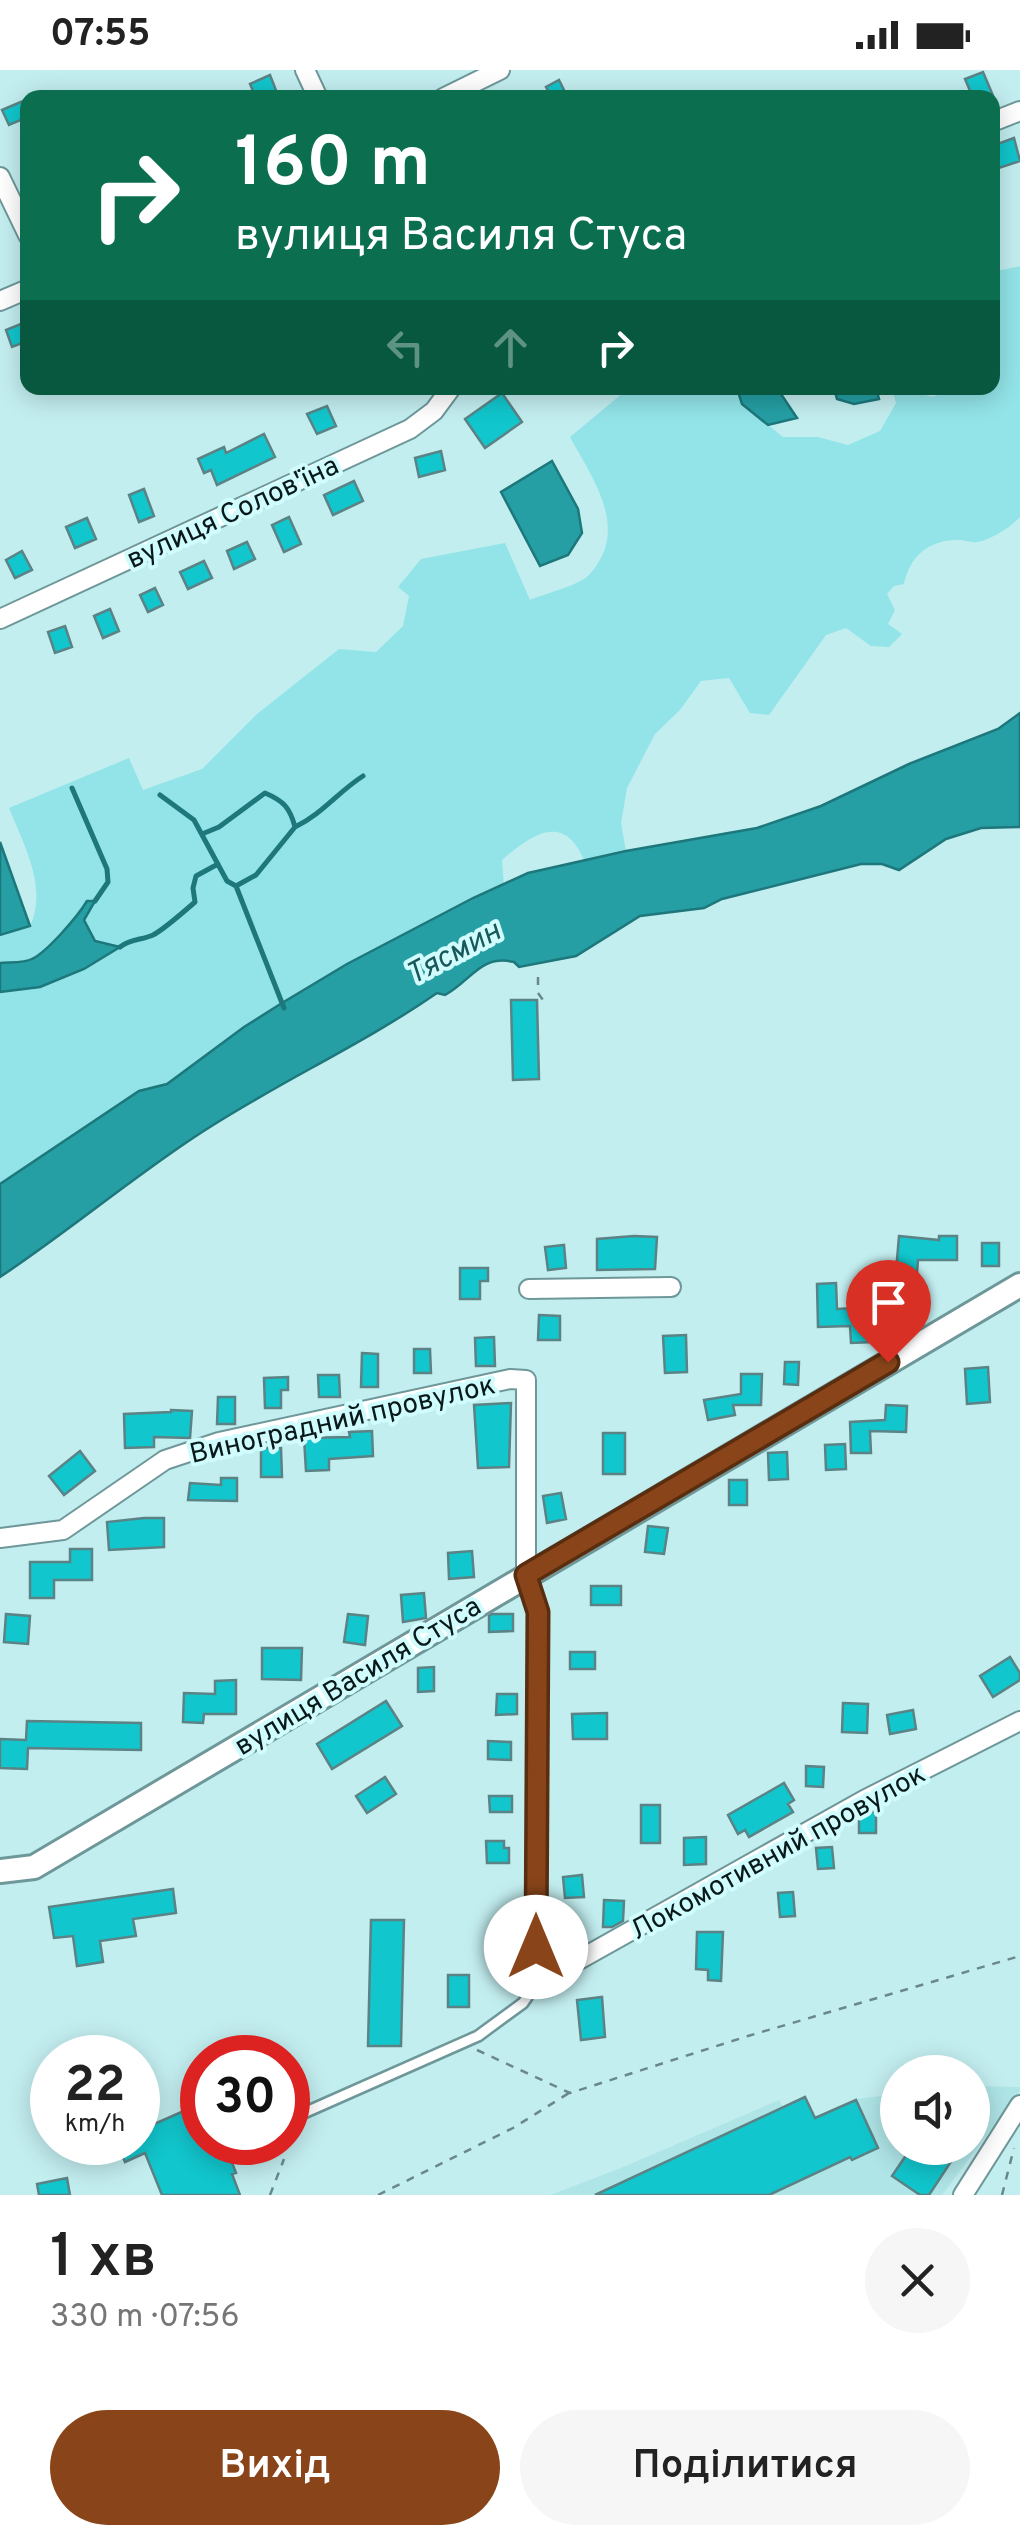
<!DOCTYPE html>
<html lang="uk">
<head>
<meta charset="utf-8">
<style>
	:root { --surface:#fff; --page:#f6f6f6; --text:#222; --muted:#767676; --accent:#894519 }
	body { margin:0; font-family:Overpass,sans-serif; background:var(--page); color:var(--text); height:100vh; display:flex; flex-direction:column; font-size:38px; white-space:nowrap }
	* { box-sizing:border-box; margin:0 }
	p { font-size:32px; color:var(--muted) }
	.icon { flex:none; width:55px; height:55px; fill:none; stroke:currentColor; stroke-width:2; stroke-linecap:round; stroke-linejoin:round }
	.map { position:relative; height:2125px; overflow:hidden }
	.panel { display:flex; flex-direction:column; background:var(--surface); flex:1 }
	.panel>* { flex:none }
	.guide { position:absolute; left:20px; top:20px; width:980px; height:305px; border-radius:20px; box-shadow:0 5px 25px #0003; background:#0b6e4f; color:#fff; overflow:hidden }
	.fabs { position:absolute; left:880px; top:1985px; display:grid; gap:20px }
	.fabs a { display:grid; place-items:center; width:110px; height:110px; border-radius:50%; background:var(--surface); box-shadow:0 5px 25px #0003; font-size:50px }
	.speed { position:absolute; left:30px; top:1965px; display:flex; gap:20px; font-size:50px; font-weight:700; text-align:center }
	.speed>* { display:grid; place-content:center; width:130px; height:130px; border-radius:50%; background:var(--surface); box-shadow:0 5px 25px #0003; line-height:1 }
	.speed small { font-size:25px; font-weight:400 }
	.speed .limit { border:15px solid #d22; background:#fff; color:#111 }
	.pin { position:absolute; display:grid; place-items:center; width:85px; height:85px; color:#fff; margin:-102px -42px; border-radius:50% 50% 50% 0; rotate:-45deg; box-shadow:0 0 10px #0007 }
	.pin .icon { rotate:45deg }
	.me { position:absolute; width:110px; margin:-55px; rotate:0deg; stroke-linejoin:round; filter:drop-shadow(0 0 8px #0008) }
	.turn { display:flex; align-items:center; gap:35px; height:210px; padding:0 50px; font-size:45px }
	.turn .icon { width:130px; height:130px; stroke-width:2.5 }
	.turn b { display:block; font-size:70px; line-height:85px }
	.lanes { display:flex; align-items:center; height:95px; padding:0 50px; background:#0003; justify-content:center; gap:50px; direction:ltr }
	.lanes .off { opacity:.35 }
	.round { display:grid; place-items:center; flex:none; width:105px; height:105px; border-radius:52px; background:var(--page) }
	.summary { display:flex; align-items:center; justify-content:space-between; height:170px; padding:0 50px }
	h1 { font-size:60px; font-weight:600; line-height:75px }
	.primary-button { display:flex; gap:20px; margin-top:auto; padding:20px 50px }
	.primary-button a { flex:1; height:115px; border-radius:60px; background:var(--accent); color:#fff; font-size:40px; font-weight:600; line-height:115px; text-align:center }
	.primary-button a+a { background:var(--page); color:var(--text) }
	.status { display:flex; justify-content:space-between; align-items:center; height:70px; padding:0 50px; background:var(--surface); direction:ltr }
	.status svg { height:28px; fill:currentColor }
	.map>svg:first-child { display:block }
</style>
</head>
<body>
<div class="status"><b>07:55</b><svg viewBox="0 0 49 12"><path d="M0 12V9h3v3zM5 12V6h3v6zM10 12V3h3v9zM15 12V0h3v12zM26 1h20v11H26zM47 4h2v5h-2z"/></svg></div>
<div class="map">
<svg width="1020" height="2125" viewBox="0 0 1020 2125">
	<rect width="100%" height="100%" fill="#c3eef0"/>
	<path fill="#afe5e7" d="M973,2016l47,1v4l-78,104h-392l71,-27 158,-68 4,7 22,-10 12,23 39,-21 41,-5 1,54h74z"/>
	<path fill="#92e4e8" d="M1020,196v251c-11,11 -26,21 -42,25 -8,1 -16,-3 -24,-2 -28,2 -44,17 -50,44l-10,2 -7,8 8,16 -7,14 14,10 -13,13 -18,-1 -25,-18 -20,7 -57,80 -19,-2 -21,-35 -28,3 -21,29 -25,24 -28,54 -6,35 5,28 -42,9c-20,-48 -52,-26 -82,0l2,26 -31,12 -127,66 -102,63 -77,57 -28,7 -139,93v-192l40,-5 78,-40 -23,-6 -11,-21c-26,4 -30,28 -51,39 -9,4 -23,3 -33,4v-28l30,-9c18,-38 -6,-81 -21,-118l120,-50 14,32 59,-21 55,-55 82,-65 37,3 27,-26 6,-30 -11,-9 23,-28 84,-16 25,57c14,-6 50,-15 59,-25 42,-46 4,-95 -19,-138l59,-49h108l5,16 41,33h35l30,8 32,-14 16,-28 -4,-15h18l3,4 20,5 20,-9h39l1,-116z"/>
	<path fill="#259fa4" stroke="#1d777b" stroke-width="2.5" d="M737,318h40l20,30 -29,7 -26,-21z
		M834,318h42l3,11 -25,5 -17,-5z
		M552,391l26,48 4,24 -14,22 -28,11 -39,-74z
		M1020,643v114l-39,1 -35,11 -47,31 -17,-6h-21l-139,35 -18,9 -64,8 -64,40 -57,11 -5,-5c-33,-8 -43,19 -69,33l-8,-2c-78,54 -165,92 -244,145 -66,44 -127,95 -193,139v-93l139,-93 28,-7 77,-57 38,-24 65,-39 126,-66 55,-25 98,-22 131,-23 64,-22 88,-42 89,-35z
		M0,772l30,84 -30,9z
		M87,831h8l-11,19 11,21 25,6 -36,22 -44,18 -40,5v-29c10,-1 24,0 32,-4 15,-7 46,-43 55,-58z"/>
	<g fill="none" stroke-linecap="round" stroke-linejoin="round">
		<path stroke="#1d777b" stroke-width="5" d="M72,718l35,81 1,13 -13,19
			M160,725l34,25 33,61 9,5 48,122
			M295,757c27,-13 43,-35 68,-51
			M202,764l17,-7 46,-34c19,8 25,15 30,34l-39,48 -20,11
			M120,877c10,-8 22,-7 33,-12 8,-4 34,-26 42,-33l-2,-14 3,-12 22,-12"/>
	</g>
	<path fill="#11c6cd" stroke="#5b8385" stroke-width="2.5" d="M983,2l11,26h-21l-8,-19z
		M270,5l9,23h-23l-6,-14z
		M559,10l9,18h-16l-6,-11z
		M28,29v18l-19,8 -7,-15z
		M1014,68l6,23 -21,7 -7,-22z
		M28,251v20l-16,6 -6,-17z
		M502,323l20,29 -37,26 -20,-29z
		M327,336l9,20 -19,8 -10,-20z
		M264,364l11,23 -58,28 -6,-15 -7,3 -6,-14 26,-12 2,6z
		M441,381l4,19 -26,7 -4,-19z
		M354,411l9,20 -30,14 -9,-20z
		M144,419l10,27 -15,6 -10,-27z
		M289,447l12,27 -17,8 -12,-27z
		M87,448l9,21 -21,9 -9,-21z
		M247,472l8,17 -21,10 -7,-18z
		M22,481l10,19 -17,8 -9,-18z
		M204,491l8,17 -24,11 -8,-17z
		M155,518l8,17 -15,7 -8,-17z
		M110,539l9,22 -16,7 -9,-22z
		M65,556l7,21 -17,6 -7,-21z
		M511,930h26l2,79 -26,1z
		M634,1166l23,1 -2,32 -58,1v-31z
		M899,1166l40,4v-4h18v24h-39l-1,13 -21,-2z
		M982,1173h17v23h-17z
		M564,1175l2,23 -18,2 -3,-23z
		M460,1198h28v13h-8v18h-20z
		M836,1213l1,26 34,-2 2,35 -22,1 -1,-17 -32,1 -1,-43z
		M539,1245l21,1v24h-22z
		M686,1265l1,37 -22,1 -2,-37z
		M494,1267l1,29h-19l-1,-28z
		M414,1279h16l1,24h-17z
		M362,1283l16,1v33h-17z
		M785,1292h14l-1,23 -14,-1z
		M988,1297l2,35 -23,2 -2,-35z
		M741,1304h21l-1,31h-28l2,10 -27,5 -4,-20 37,-6z
		M318,1305h21l1,22h-21z
		M288,1307v13h-7v18h-16l-1,-30z
		M218,1327h17v27h-18z
		M511,1333l-2,64 -31,1 -4,-63z
		M886,1335l21,1 -1,26 -36,-1 1,22h-20l-1,-31 35,-2z
		M171,1340l21,1 -2,27 -36,-1v10l-29,1 -1,-34 47,-2z
		M372,1361l1,25 -44,3v11l-23,1 -2,-33 46,-1 -1,-5z
		M603,1363h22v41h-22z
		M845,1374l1,25 -20,1 -1,-25z
		M261,1378h20l1,29h-21z
		M80,1381l15,20 -31,24 -15,-19z
		M787,1382l1,27 -19,1 -1,-27z
		M221,1408h16v23l-49,-1 2,-17 31,2z
		M729,1410h18v25h-18z
		M561,1423l5,26 -19,4 -4,-27z
		M144,1448h20v29l-55,3 -2,-28z
		M648,1456l20,2 -4,26 -19,-2z
		M70,1479h22v31h-38v18h-24v-36h40z
		M472,1481l2,26 -25,2 -1,-26z
		M591,1516h30v19h-30z
		M424,1523l2,25 -23,4 -2,-27z
		M6,1544l24,2 -2,28 -24,-2z
		M348,1544l20,2 -3,29 -21,-3z
		M492,1544h21v17l-24,1v-16z
		M262,1578h40l-1,32 -39,-1z
		M570,1582h25v17h-25z
		M1010,1587l10,16v7l-27,17 -13,-21z
		M434,1597v24l-16,1v-24z
		M236,1610v34h-32l-1,9 -20,-1 1,-29 31,1v-13z
		M497,1624h20v20l-21,1z
		M386,1631l16,25 -70,43 -15,-25z
		M843,1633l25,1 -1,29 -25,-1z
		M913,1640l3,19 -26,5 -3,-19z
		M607,1643v26h-34l-1,-25z
		M27,1651l114,2v27l-113,-2 -1,21 -27,-1v-29l26,1z
		M488,1671l23,1v18l-23,-1z
		M806,1696l18,1 -1,20 -17,-1z
		M385,1707l11,17 -29,19 -11,-17z
		M784,1713l10,17 -6,4 5,8 -44,25 -4,-7 -7,4 -10,-19z
		M489,1726h23v16h-22z
		M641,1735h19v38h-19z
		M868,1742h8v21h-17v-16z
		M706,1767v27l-22,1v-27z
		M486,1771h18v7h5v15h-22z
		M832,1777l2,21 -16,1 -2,-21z
		M582,1805l2,22 -19,1 -2,-21z
		M173,1819l3,24 -43,6 3,17 -36,5 3,21 -26,4 -4,-30 -19,2 -5,-31z
		M793,1822l2,24 -15,1 -2,-24z
		M604,1830l20,1 -1,20 -11,6h-9z
		M371,1850h33l-3,126h-33z
		M697,1862h26l-2,49 -13,-1v-10l-12,-1z
		M448,1905h21v32h-21z
		M602,1927l3,40 -24,3 -4,-40z
		M805,2027l10,21 41,-18 22,48 -26,12 -2,-3 -81,38h-174z
		M202,2033v39h22l12,31 -4,1 8,21h-78l-17,-42 -20,9 -8,-20h21v-11z
		M911,2078h49l-31,47h-9l-28,-19z
		M67,2108l3,17h-31l-2,-11z"/>
	<g fill="none" stroke-linecap="round" stroke-linejoin="round">
		<g stroke="#6e9799" stroke-width="14">
			<path id="lane" d="M288,2050l190,-84 45,-33 13,-19"/>
		</g>
		<g stroke="#6e9799" stroke-width="22">
			<path id="street" d="M305,0l13,28
				M443,28l57,-28
				M992,52l28,-11
				M0,107l28,58
				M0,231l28,-12
				M0,549l410,-190 24,-18 17,-23
				M529,1219l142,-2
				M0,1468l63,-8 102,-70 54,-18 291,-63 16,1v195l12,37 -2,372 328,-184 156,-79
				M963,2125l57,-90"/>
		</g>
		<g stroke="#6e9799" stroke-width="28">
			<path id="secondary" d="M0,1801l34,-4 986,-582"/>
		</g>
		<path stroke="#6a8889" stroke-width="2.5" stroke-dasharray="8 8" stroke-linecap="butt" d="M538,907v16l5,7
			M477,1980l93,43 178,-57 272,-80
			M270,2125l14,-36
			M378,2125l135,-67 56,-35
			M1002,2125l12,-47"/>
		<use href="#lane" stroke="#fff" stroke-width="9"/>
		<use href="#street" stroke="#fff" stroke-width="18"/>
		<use href="#secondary" stroke="#fff" stroke-width="22"/>
	</g>
	<g fill="none" stroke-linecap="round" stroke-linejoin="round">
		<g stroke="#592d10" stroke-width="25">
			<path id="route" d="M536,1877l2,-335 -12,-37 362,-213"/>
		</g>
		<use href="#route" stroke="#894519" stroke-width="18"/>
	</g>
	<g text-anchor="middle" stroke-width="8" stroke-linejoin="round" paint-order="stroke">
		<g font-size="28" fill="#09191a" stroke="#d0fcfd">
			<text transform="translate(232 441) rotate(-25)" y="10">вулиця Солов'їна</text>
			<text transform="translate(342 1348) rotate(-13)" y="10">Виноградний провулок</text>
			<text transform="translate(357 1605) rotate(-31)" y="10">вулиця Василя Стуса</text>
			<text transform="translate(777 1781) rotate(-29)" y="10">Локомотивний провулок</text>
		</g>
		<g font-size="30" font-style="italic" fill="#18585b" stroke="#d0fcfd">
			<text transform="translate(453 882) rotate(-28)" y="10">Тясмин</text>
		</g>
	</g>
</svg>
<div class="fabs">
<a><svg class="icon" aria-label="sound" viewBox="0 0 24 24"><path d="M4 9h4l5-4v14l-5-4H4zM17 9q2 3 0 6"/></svg></a>
</div>
<div class="speed"><div>22<small>km/h</small></div><div class="limit">30</div></div>
<div class="pin" style="left:888px;top:1292px;background:#d93025"><svg class="icon" aria-label="arrive" viewBox="0 0 24 24"><path d="M6 21V4h12l-3 4 3 4H6"/></svg></div>
<svg class="me" style="left:536px;top:1877px" viewBox="-20 -20 40 40"><circle r="19" fill="#fff"/><path d="M0-13L10 11 0 6-10 11z" fill="#894519"/></svg>
<div class="guide">
<div class="turn"><svg class="icon" aria-label="right" viewBox="0 0 24 24"><path d="M7 20v-9h11M14 6l5 5-5 5"/></svg><div><b>160 m</b>вулиця Василя Стуса</div></div>
<div class="lanes"><svg class="icon off" aria-label="left" viewBox="0 0 24 24"><path d="M17 20v-9H6M10 6l-5 5 5 5"/></svg><svg class="icon off" aria-label="ahead" viewBox="0 0 24 24"><path d="M12 20V5M6 11l6-6 6 6"/></svg><svg class="icon" aria-label="right" viewBox="0 0 24 24"><path d="M7 20v-9h11M14 6l5 5-5 5"/></svg></div>
</div>
</div>
<section class="panel">
<div class="summary"><div><h1>1 хв</h1><p>330 m · 07:56</p></div><a class="round"><svg class="icon" aria-label="close" viewBox="0 0 24 24"><path d="M6 6l12 12M18 6L6 18"/></svg></a></div>
<div class="primary-button"><a>Вихід</a><a>Поділитися</a></div>
</section>
</body>
</html>
